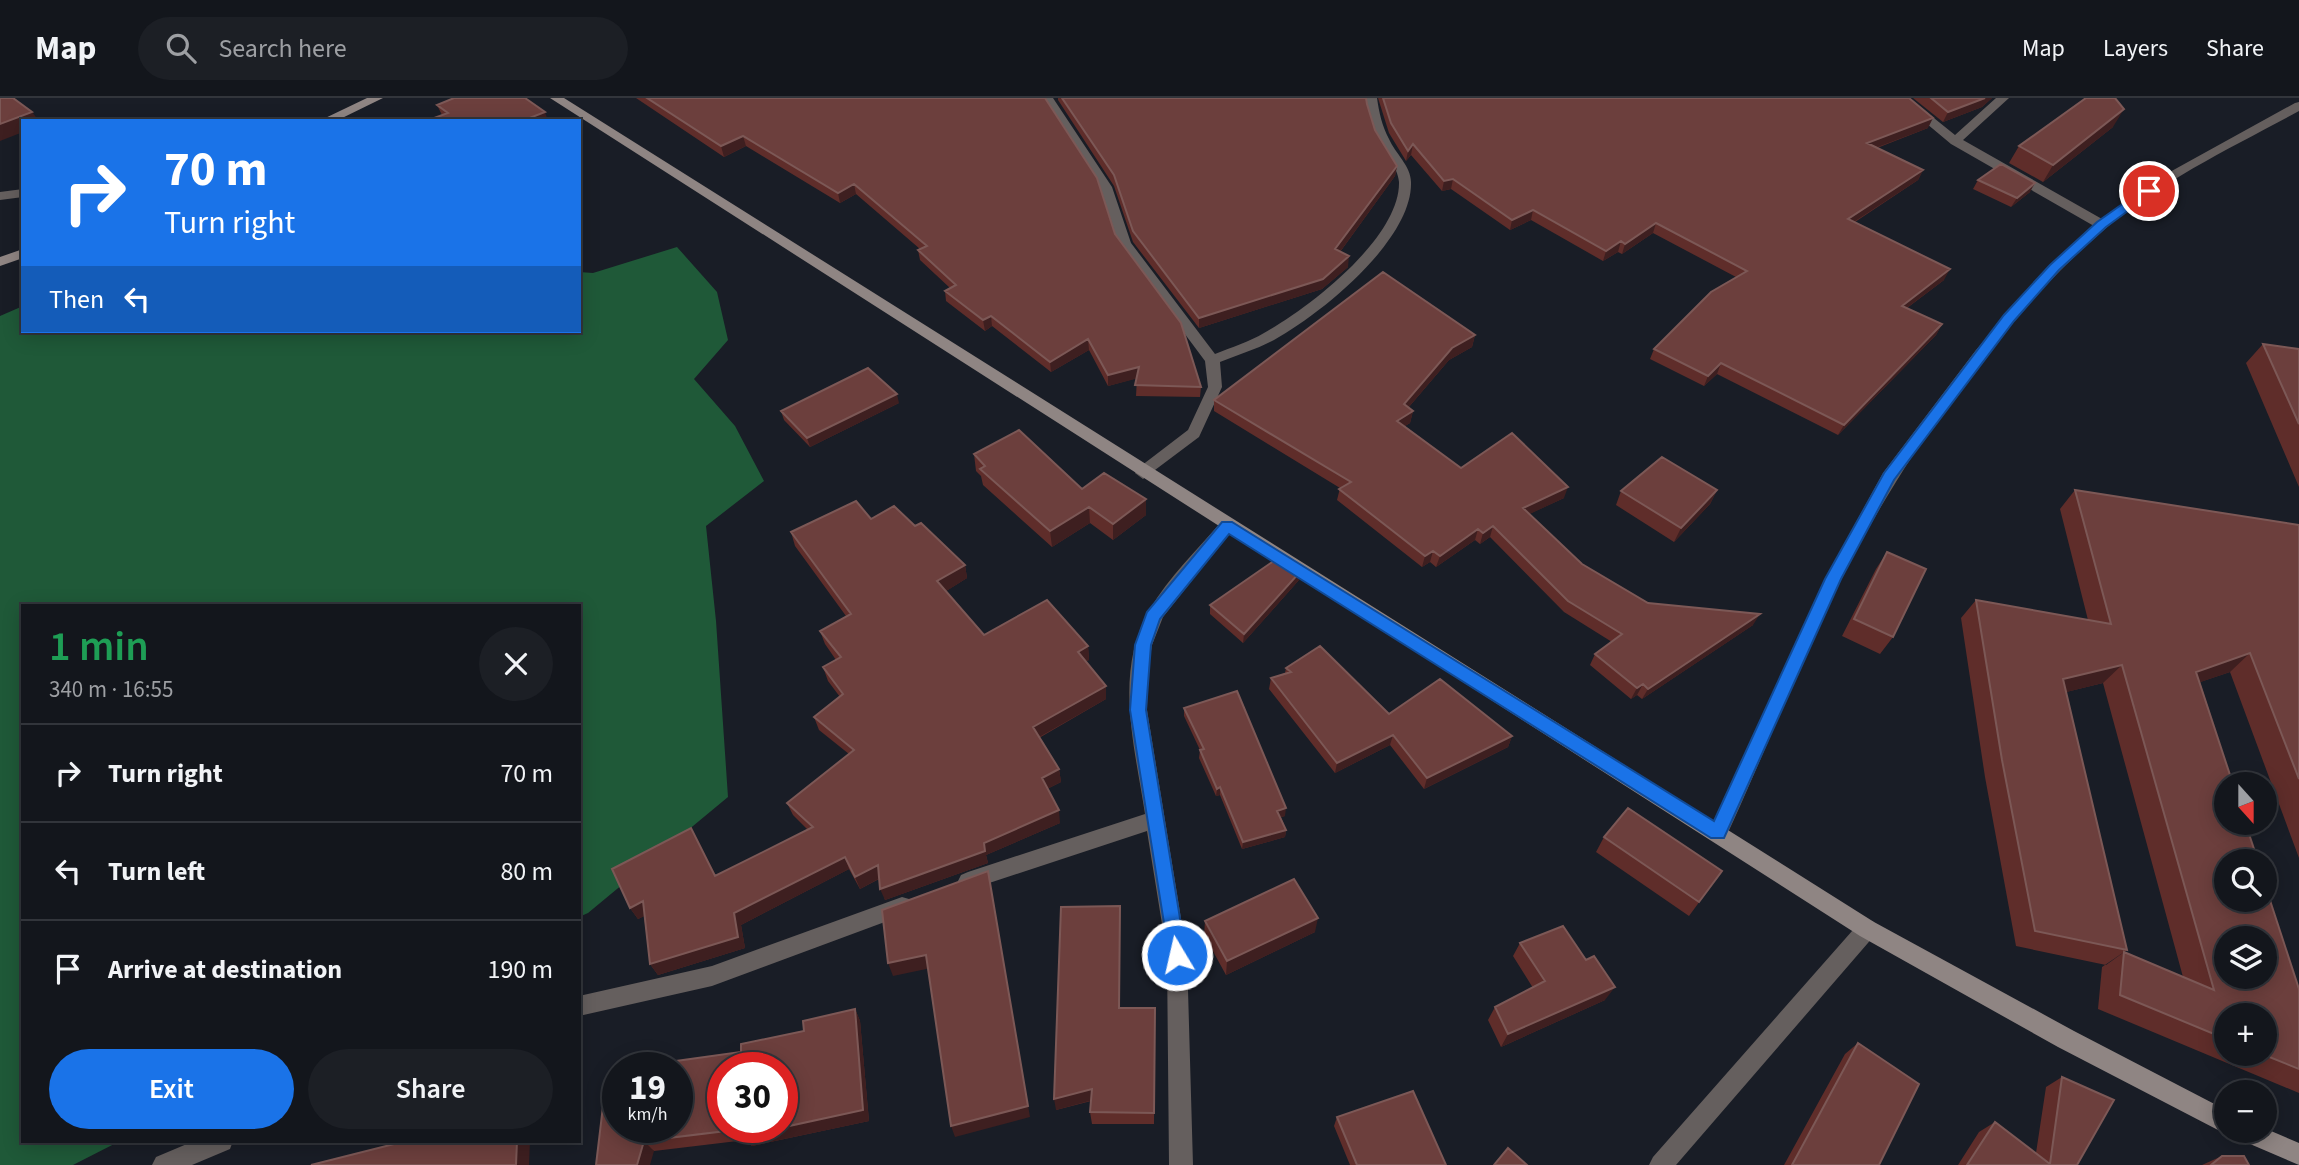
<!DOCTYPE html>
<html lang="en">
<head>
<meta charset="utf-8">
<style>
	:root { --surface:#13161c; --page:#1c1f25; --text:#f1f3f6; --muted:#9d9fa3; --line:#32353b; --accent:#1a73e8 }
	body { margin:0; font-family:"Source Sans 3",sans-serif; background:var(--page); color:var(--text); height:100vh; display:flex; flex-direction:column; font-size:26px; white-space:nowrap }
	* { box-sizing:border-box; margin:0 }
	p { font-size:23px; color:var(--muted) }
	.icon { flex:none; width:38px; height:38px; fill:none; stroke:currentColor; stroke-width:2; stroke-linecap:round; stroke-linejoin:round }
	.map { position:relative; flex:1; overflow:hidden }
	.panel { position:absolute; left:21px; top:506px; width:560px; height:539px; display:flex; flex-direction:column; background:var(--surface); border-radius:0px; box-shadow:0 4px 18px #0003,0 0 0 2px var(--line) }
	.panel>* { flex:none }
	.guide { position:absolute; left:21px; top:21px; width:560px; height:214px; border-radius:0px; box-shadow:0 4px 18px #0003,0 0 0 2px var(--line); background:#1a73e8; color:#fff; overflow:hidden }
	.needle { width:46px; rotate:159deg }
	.tools { position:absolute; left:2214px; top:674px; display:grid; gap:14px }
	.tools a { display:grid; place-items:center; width:63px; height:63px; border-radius:50%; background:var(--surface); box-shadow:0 4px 18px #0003,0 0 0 2px var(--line); font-size:35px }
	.speed { position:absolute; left:602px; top:954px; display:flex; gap:14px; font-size:35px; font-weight:700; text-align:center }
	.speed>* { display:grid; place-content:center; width:91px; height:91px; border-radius:50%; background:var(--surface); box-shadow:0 4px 18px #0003,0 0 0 2px var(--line); line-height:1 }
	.speed small { font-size:18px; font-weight:400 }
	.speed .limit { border:10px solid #d22; background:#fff; color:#111 }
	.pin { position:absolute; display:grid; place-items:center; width:60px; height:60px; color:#fff; margin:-30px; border:4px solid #fff; border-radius:50%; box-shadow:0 2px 7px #0007 }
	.me { position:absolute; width:77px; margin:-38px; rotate:351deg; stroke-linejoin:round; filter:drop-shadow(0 0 5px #0008) }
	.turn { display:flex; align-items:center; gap:24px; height:147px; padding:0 28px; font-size:32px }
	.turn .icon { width:91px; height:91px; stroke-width:2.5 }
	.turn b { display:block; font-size:49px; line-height:60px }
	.then { display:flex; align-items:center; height:66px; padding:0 28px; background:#0003; gap:14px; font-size:26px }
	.round { display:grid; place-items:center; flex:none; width:74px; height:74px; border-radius:37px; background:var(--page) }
	.head { display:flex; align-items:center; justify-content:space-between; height:119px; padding:0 28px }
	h1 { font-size:42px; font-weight:600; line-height:52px; color:#1e9e55 }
	.cta { display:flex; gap:14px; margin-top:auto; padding:14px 28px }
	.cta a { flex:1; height:80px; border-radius:42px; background:var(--accent); color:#fff; font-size:28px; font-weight:600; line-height:80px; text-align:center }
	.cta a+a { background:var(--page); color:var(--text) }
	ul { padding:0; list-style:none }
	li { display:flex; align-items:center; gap:21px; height:98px; padding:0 28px; border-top:2px solid var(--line) }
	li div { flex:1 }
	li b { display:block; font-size:26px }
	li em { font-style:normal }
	header { display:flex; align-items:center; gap:42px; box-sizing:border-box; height:98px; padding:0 35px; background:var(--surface); border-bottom:2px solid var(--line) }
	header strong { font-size:33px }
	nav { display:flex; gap:38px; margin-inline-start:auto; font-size:24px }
	.search { width:490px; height:63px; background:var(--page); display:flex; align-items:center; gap:18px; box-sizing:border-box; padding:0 24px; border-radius:38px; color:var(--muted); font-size:26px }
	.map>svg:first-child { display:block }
</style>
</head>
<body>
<header>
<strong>Map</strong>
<div class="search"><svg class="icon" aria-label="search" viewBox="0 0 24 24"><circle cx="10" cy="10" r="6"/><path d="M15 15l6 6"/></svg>Search here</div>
<nav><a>Map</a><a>Layers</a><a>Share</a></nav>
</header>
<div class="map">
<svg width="2299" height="1067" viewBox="0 0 2299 1067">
	<rect width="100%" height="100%" fill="#191d26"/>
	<path fill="#1f5938" d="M677,149l40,45 11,48 -34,39 41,47 29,55 -58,45 10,95 12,176 -140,116 -9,4v-311h-556v535h97l-47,24h-73v-849l23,-10v25h556v-59l14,1z"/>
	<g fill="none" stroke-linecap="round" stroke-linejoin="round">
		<path fill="#655f5e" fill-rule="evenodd" d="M1041,0h12l59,89 19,56 84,111c17,-7 34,-12 49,-21 45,-25 136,-95 135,-151 -1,-16 -16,-29 -23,-43 -6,-13 -9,-27 -11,-41h12c2,14 5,28 12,41 6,14 22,27 22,43 2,58 -90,132 -137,158 -17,9 -36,15 -54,22l2,25 -23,50 -56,42 -8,-6 2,-4 51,-39 20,-43 -3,-26 -88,-118 -17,-56z
			M1896,0h13l46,37 41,-37h13l-46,42 139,79 66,-46 127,-70 4,-1v9c-66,36 -137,69 -194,118 -103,88 -203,229 -263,349 -43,85 -77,175 -117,261l-7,3 -7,-3 -3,-6 117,-254 58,-106 93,-123 74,-85 44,-39 -143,-82z
			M23,91v8l-23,3v-8z
			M1227,422l8,6 -72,91 -11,28 -4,24 -1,41 40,245 6,210h-24l-2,-210 -20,-124 -179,59 -7,-3 -3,-6 3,-6 7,-3 177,-58c-10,-67 -32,-142 5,-205 19,-32 47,-59 71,-87z
			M902,799l7,2 3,7 -3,7 -197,73 -133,30v-20l133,-30z
			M1867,821l7,3 3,7 -3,7 -198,229h-27l4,-8 207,-235z
			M194,1043h39l-3,8 -38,16h-40l4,-8z"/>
		<path fill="#8f8583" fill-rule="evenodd" d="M367,0h16l-47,23h-17z
			M550,0h14l1310,824 200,109 152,79v20h38v-2l35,15v22l-63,-27 -3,-7 -7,2 -8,-3 -160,-83 -198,-111z
			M23,151v9l-23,8v-9z"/>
	</g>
	<path fill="#5f2d2a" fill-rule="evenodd" d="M636,0h409l70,136 86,153 -1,10 -64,-1 1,-18 -29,8 -19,-36 -38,22 -59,-46 -7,5 -39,-30 -1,-10 5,-3 -30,-28 -2,-10 2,-1 -64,-55 -16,9 -94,-57 -22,11z
		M1058,0h308l1,6 8,26 22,36 -2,10 -55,76 8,15 -26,22 -123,39 -66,-86 -19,-56 -56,-86z
		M1378,0h531l19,30 -51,20 46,22 -5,10 -63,42 89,58 -37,28 35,16 -6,11 -98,100 -121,-61 -13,12 -54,-27 4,-10 82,-72 -83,-44 -31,21 -4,-2 -15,9 -72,-41 -21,10 -59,-41 -9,2 -31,-36 -5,6 -17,-28z
		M1913,0h79l-10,9 -39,15z
		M437,7l108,7 -103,3z
		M2113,29l-70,55 -34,-19 10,-17z
		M1978,82l52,12 -19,15 -38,-18z
		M1475,237l-3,12 -23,13 -41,48 5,3 -3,12 -5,3 56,42 103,30 -35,16 53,50 66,39 105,22 -111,74 -5,-4 -6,4 -41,-34 5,-11 17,-12 -48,-30 -74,-75 -10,7 -5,-4 -39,27 -6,-5 -8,5 -85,-67 3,-12 -126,-77v-11z
		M2263,246l36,5v138l-53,-124z
		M899,305l-89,44 -26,-27 -3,-9z
		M974,356l108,35 64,10v16l-33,25 -23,-17 -38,24 -69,-62 -2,-9 -5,-5z
		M1717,392l-7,14 -36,38 -58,-37 5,-14z
		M2075,392l224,35v333l-69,-186 -30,10 99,307v104l-201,-84 4,-42 22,-15 59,25 -80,-294 -37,9 61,258 -21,15 -90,-19 -31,-169 -24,-159 15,-18 112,20 -28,-111zM2226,917l38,39h-38z
		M871,421l44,7 50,39 2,13 -21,13 38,44 104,11 1,14 -3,1 20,25v13l-67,39 20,31 2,13 -14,7 13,34 -74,32 2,8 -103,37 -6,-21 -19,10 -11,-20 -108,56 4,23 -87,27 -8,-11 -6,-48 -6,3 -8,-11 61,-80 25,48 92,-46 -15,-15 -6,-12 62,-49 -30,-24 -5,-13 26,-20 -12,-16 -5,-14 13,-7 -11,-16 -5,-13 26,-15 -51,-70 -4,-14z
		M1887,454l6,85 -13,17 -38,-18 34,-67z
		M1299,482l-56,63 -33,-29v-9z
		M1286,570l103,46 123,22 -4,11 -84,42 -34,-44 -55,28 -66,-84 2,-11 14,-5z
		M1184,610l101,108 -4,1 5,13 -1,7 -43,12 -22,-54 -4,1 -17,-38 1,-8 -16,-34z
		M1604,739l118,34 -33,45 -93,-64z
		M1120,822v88h35l-1,116h-62l-2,-12 1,-11 -35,9z
		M1205,823l110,11 -89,43 -22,-40z
		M1520,845l85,57 -104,47 -13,-27 7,-13 38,-19 -20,-32z
		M855,911l5,12 9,100 -117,25 -6,-6 -92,11 -36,-24 123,-75 63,-21z
		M1858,945l21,122h-95l61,-111z
		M2062,979l15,88h-119l21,-33 16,-10 41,31 10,-66z
		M1337,1019l109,48h-96l-16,-39z
		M2222,1058l27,9h-47z"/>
	<path fill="#3e1f20" d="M1985,0h7l-10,9 -39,15 5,-10z
		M2124,11l-11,18 -70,55 10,-17z
		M32,14l7,9h-16v11l-23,9v-17z
		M545,14l3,9h-26z
		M1933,20l-5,10 -66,25 5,-10z
		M743,38l3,10 -22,11 -3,-11z
		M1413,46l-2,11 -5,6 2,-10z
		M1397,68l-2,10 -61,84 1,-11z
		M1923,72l-5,10 -75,49 5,-10z
		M1453,81l-2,10 -9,2 2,-10z
		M2035,85l-5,9 -19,15 6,-9z
		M854,86l2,10 -16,9 -2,-10z
		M1533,112l-2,10 -21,10 2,-10z
		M1656,125l-3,10 -31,21 3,-10z
		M1621,143l-3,11 -15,9 3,-10z
		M1349,158l-1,11 -26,22 -123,39v-10z
		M1950,171l-6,11 -48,36 6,-10z
		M991,218l1,10 -7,5 -2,-11z
		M1942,226l-6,11 -98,100 6,-10z
		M1475,237l-3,12 -23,13 -48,56 3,-12 48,-56z
		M1088,241l1,11 -38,22 -1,-10z
		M1721,265l-4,11 -13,12 4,-10z
		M1139,269v11l-31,8v-11z
		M897,296l2,9 -89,44 -3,-9z
		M1413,313l-3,12 -15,9 2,-11z
		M1568,389l-4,11 -45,21 4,-11z
		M1717,392l-7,14 -36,38 7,-14z
		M1146,401v16l-33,25v-16z
		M1089,409l1,16 -38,24 -2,-16z
		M1493,428l-3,11 -10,7 3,-11z
		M1478,431l-3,11 -39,27 4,-11z
		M1433,453l-3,11 -8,5 3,-11z
		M965,467l2,13 -27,17 -3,-14z
		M1300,474l-1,8 -56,63 1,-9z
		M1760,516l-7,11 -111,74 6,-10z
		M1088,548l1,14 -10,5 -1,-13z
		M2250,555l-20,19 -53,18 19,-18z
		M2122,567l-19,18 -57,14 17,-18z
		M1643,586l-6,11 -6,4 6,-11z
		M1106,588v13l-72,41 -1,-13z
		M1393,637l-3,10 -55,28 2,-10z
		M1512,638l-4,11 -84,42 3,-11z
		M1059,671l2,13 -18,9 -1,-13z
		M1220,689v8l-4,1 1,-7z
		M1286,710l-1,8 -9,2 1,-7z
		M1059,712l1,13 -74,32 2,8 -103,37 -5,-11z
		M691,730l7,12 24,48 -7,-12z
		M1286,732l-1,7 -43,12 1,-7z
		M845,759l4,12 -108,56 4,23 -87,27 -8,-11 84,-51z
		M878,767l4,12 -22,12 -5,-12z
		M988,773l42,246 -75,20 -4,-11z
		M643,803l8,12 -13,6 -8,-11z
		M1318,820l-3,14 -89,43 1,-14z
		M926,857l5,13 -38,8 -5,-13z
		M1615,889l-10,13 -104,47 7,-13z
		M855,911l5,12 9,100 -117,25 -9,-10z
		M1092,991l1,11 -37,10 -2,-11z
		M517,1043h13l-1,24h-13z
		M644,1043l10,10 -4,14h-13z"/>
	<path fill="#6c3f3d" stroke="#7c5856" stroke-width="2" fill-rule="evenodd" d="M0,0h13l19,14 -32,12z
		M454,0h71l20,14 -23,9h-96l22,-8 -11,-8z
		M647,0h398l52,80 18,56 66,89 20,64 -66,-2 4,-18 -31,8 -20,-36 -38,23 -59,-46 -8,4 -38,-29 11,-6 -38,-35 9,-4 -73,-62 -16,9 -95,-57 -22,10z
		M1062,0h304l1,6 8,26 22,36 -62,83 14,7 -26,23 -124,39 -66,-87 -19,-56z
		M1383,0h526l24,20 -66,25 56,27 -75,49 102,50 -48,37 40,18 -98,101 -123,-62 -13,13 -54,-27 57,-57 36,-21 -91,-48 -31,21 -4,-3 -15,10 -73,-41 -21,10 -59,-41 -9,2 -31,-37 -5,7 -17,-28z
		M1931,0h54l-37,14z
		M2086,0h29l9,11 -71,56 -34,-19z
		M2001,66l34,19 -18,15 -39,-18z
		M1383,174l92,63 -23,13 -48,56 9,7 -16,10 64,47 51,-35 56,54 -45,21 59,56 66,39 112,11 -112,75 -5,-5 -6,4 -42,-34 27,-20 -54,-33 -75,-75 -10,7 -5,-4 -38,27 -7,-5 -8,5 -86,-67 12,-7 -137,-82z
		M2263,246l36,5v75z
		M868,270l29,26 -90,44 -26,-27z
		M1019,332l63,59 22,-16 42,26 -33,25 -24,-17 -39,24 -70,-62 5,-3 -11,-12z
		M1662,359l55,33 -36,38 -60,-37z
		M2075,392l224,35v254l-49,-126 -54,19 37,112h-7v38h19l13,39h-32v39h38v-18l35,107v80l-37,-15h2v-39h-38v24l-106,-44 4,-43 90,38 -92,-325 -59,14 64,271 -92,-19 -33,-171 -26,-160 135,24zM2226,840h38v38h-38z
		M856,403l15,18 23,-13 21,20 6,-3 44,42 -28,16 47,54 63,-35 41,46 -10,6 28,34 -73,41 26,42 -17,9 17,32 -75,33 1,8 -105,38 -2,-24 -23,12 -10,-20 -111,56 4,24 -88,27 -7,-63 -13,7 -18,-39 79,-41 24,48 98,-49 -26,-24 67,-53 -40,-33 29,-23 -20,-27 18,-10 -21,-26 31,-17 -60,-82z
		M1887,454l39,17 -33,68 -39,-18z
		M1278,460l22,14 -56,62 -34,-29z
		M1320,548l69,68 51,-35 72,57 -85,42 -34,-43 -56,28 -66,-85 20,-6 -5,-4z
		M1237,593l49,117 -9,3 9,19 -43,12 -23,-55 -3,2 -17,-39 4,-1 -20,-41z
		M1628,710l94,63 -23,31 -95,-65z
		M988,773l40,235 -77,20 -25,-171 -38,8 -6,-53z
		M1294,781l24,39 -91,43 -22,-40z
		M1120,808l-1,102h36l-1,105 -64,-1 2,-23 -38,10 7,-192z
		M1563,828l23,34 8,-4 21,31 -107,47 -13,-27 50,-26 -25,-38z
		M855,911l8,101 -120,26v-7l-99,12 -7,24h-41l10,-84 12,-1v47h59v-59h-16l1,-5 79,-11v-8l63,-13 -1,-10zM723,970h59v59h-59z
		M1858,945l61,41 -40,81h-87z
		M2062,979l52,23 -37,65h-110l28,-43 55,42z
		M1413,993l33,74h-89l-20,-48z
		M406,1043h111l-1,24h-205z
		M1508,1050l19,17h-33z
		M2222,1058h22l5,9h-38z"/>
	<path fill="#1a73e8" stroke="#114b97" stroke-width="2" d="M2145,90l10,3 -49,36 -47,43 -45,51 -120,159 -53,99 -117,259h-13l-482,-304 -69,85 -9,26 -5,65 40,245 -3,6 -6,3 -7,-3 -40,-251 5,-65 12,-33 75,-90h10l482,299 111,-242 59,-106 120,-158 46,-50 47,-43z"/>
</svg>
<div class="tools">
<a><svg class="needle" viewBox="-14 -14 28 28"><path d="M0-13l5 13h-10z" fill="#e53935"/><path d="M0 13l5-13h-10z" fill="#9d9fa3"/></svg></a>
<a><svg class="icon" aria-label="search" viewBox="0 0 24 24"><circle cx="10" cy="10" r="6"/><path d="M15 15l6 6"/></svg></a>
<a><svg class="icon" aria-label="layers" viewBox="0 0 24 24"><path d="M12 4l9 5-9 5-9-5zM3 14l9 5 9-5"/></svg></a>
<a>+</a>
<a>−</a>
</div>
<div class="speed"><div>19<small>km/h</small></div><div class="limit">30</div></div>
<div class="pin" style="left:2149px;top:93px;background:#d93025"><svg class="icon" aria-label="arrive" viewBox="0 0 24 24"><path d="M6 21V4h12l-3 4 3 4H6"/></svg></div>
<svg class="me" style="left:1177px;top:857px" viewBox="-20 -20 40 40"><circle r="17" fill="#1a73e8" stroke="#fff" stroke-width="3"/><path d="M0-11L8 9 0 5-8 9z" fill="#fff"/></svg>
<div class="guide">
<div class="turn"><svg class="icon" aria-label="right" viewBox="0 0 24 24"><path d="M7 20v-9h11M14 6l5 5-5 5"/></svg><div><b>70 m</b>Turn right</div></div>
<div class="then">Then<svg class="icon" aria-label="left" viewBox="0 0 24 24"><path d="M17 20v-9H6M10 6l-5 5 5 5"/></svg></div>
</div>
<section class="panel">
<div class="head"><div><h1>1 min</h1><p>340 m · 16:55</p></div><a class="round"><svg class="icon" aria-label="close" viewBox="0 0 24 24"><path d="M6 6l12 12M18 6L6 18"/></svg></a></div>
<ul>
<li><svg class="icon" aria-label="right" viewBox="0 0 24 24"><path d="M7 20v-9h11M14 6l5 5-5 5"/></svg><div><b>Turn right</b></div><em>70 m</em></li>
<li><svg class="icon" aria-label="left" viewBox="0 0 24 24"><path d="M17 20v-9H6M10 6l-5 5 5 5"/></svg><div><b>Turn left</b></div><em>80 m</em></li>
<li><svg class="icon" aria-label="arrive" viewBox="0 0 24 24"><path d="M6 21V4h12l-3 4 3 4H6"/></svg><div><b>Arrive at destination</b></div><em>190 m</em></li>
</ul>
<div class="cta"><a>Exit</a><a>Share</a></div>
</section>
</div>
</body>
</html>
